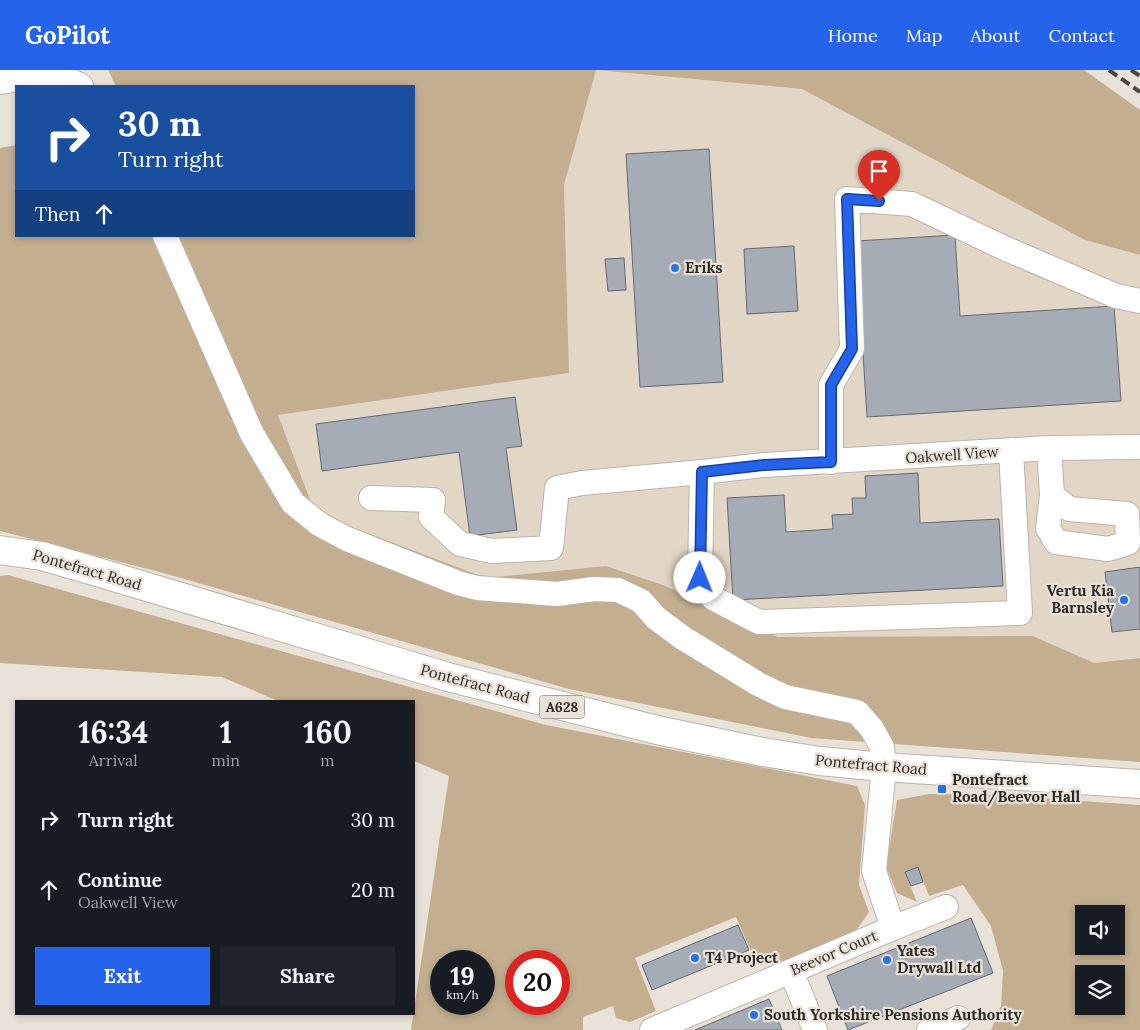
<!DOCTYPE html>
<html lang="en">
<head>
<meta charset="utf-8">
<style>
	:root { --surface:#171b24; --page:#20242c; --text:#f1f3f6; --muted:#9ea1a6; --accent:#2563eb }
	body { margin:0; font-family:Lora,serif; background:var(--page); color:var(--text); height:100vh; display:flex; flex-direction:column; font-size:19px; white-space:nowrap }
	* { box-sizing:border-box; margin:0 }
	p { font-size:16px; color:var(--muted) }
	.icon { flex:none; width:28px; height:28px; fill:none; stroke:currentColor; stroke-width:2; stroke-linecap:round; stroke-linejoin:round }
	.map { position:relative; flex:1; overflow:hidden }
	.sheet { position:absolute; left:15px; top:630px; width:400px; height:315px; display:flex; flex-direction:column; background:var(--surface); border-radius:0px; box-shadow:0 2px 8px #0003 }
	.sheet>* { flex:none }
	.top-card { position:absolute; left:15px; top:15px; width:400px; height:152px; border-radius:0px; box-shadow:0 2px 8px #0003; background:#1a4fa0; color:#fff; overflow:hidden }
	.buttons { position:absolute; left:1075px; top:835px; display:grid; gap:10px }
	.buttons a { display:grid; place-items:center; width:50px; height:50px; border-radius:0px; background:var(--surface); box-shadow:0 2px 8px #0003; font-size:25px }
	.speed { position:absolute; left:430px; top:880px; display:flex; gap:10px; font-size:25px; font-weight:700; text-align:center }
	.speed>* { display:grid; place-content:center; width:65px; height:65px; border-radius:50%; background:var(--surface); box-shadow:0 2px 8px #0003; line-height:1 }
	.speed small { font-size:12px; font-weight:400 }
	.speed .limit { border:8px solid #d22; background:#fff; color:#111 }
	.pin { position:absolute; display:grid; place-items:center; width:42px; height:42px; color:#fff; margin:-51px -21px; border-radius:50% 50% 50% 0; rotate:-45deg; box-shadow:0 0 5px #0007 }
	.pin .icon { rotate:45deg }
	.me { position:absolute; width:55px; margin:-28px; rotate:1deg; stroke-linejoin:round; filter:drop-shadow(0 0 4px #0008) }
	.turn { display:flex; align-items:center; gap:18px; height:105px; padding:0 20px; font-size:22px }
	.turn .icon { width:65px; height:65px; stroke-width:2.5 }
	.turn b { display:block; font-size:35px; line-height:42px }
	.then { display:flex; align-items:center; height:48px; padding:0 20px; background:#0003; gap:10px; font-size:19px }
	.eta { display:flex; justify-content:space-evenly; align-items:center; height:85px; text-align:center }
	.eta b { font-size:30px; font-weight:700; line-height:35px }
	.button { display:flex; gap:10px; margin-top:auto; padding:10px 20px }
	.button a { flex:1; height:58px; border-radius:0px; background:var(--accent); color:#fff; font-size:20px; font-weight:700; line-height:58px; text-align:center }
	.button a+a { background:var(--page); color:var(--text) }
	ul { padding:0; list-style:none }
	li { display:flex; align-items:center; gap:15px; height:70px; padding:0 20px }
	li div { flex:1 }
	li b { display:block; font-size:19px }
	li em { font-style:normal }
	header { display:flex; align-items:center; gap:30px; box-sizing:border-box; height:70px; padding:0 25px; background:var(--accent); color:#fff }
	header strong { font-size:24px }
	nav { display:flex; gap:28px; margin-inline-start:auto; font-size:18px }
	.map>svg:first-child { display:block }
</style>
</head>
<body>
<header>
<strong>GoPilot</strong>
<nav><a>Home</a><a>Map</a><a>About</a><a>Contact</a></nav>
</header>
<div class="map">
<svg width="1140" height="960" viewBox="0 0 1140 960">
	<rect width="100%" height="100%" fill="#e9e2d8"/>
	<path fill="#e2d7c6" d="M594,0l208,19 283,151 55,15v403l-46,5 -61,-27 -255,1 -115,-52 -57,-19 -120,12 -171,-65 -37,-98 291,-42 -5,-188z"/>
	<path fill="#c3af90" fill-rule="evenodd" d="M108,0h976l56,40v145l-55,-15 -283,-151 -206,-19 -32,115 5,188 -291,42 37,98 171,65 120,-12 57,19 115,52 255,-1 61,27 46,-5v104l-329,-24 -242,-49 -402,-115 -167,-43v-383l16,-3v91h398v-150h-298z
		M8,505l538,150 311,61 8,19 -6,80 10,27 -14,20 -78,32 -23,-6 -18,-41 -101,41 21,53 -26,11 -14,-4 -3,-12 -30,11v13h-172l38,-254 -35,-15v-60h-136l-56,-24 -222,-14v-87zM441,891h43v43h-43zM516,891h43v43h-43z
		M929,724h50l161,11v225h-149l10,-24 2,-35 -12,-45 -28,-41 -34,11 -11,-28 -13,5 12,29 -20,-9 -11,-26 11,-67zM1084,844h32v32h-32zM1084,904h32v32h-32z"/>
	<path fill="#a6acb6" stroke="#646972" d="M709,79l14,233 -83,5 -14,-233z
		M955,165l5,81 154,-10 7,95 -254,16 -11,-176z
		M794,176l4,65 -51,3 -3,-65z
		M624,188l2,32 -18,1 -3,-32z
		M515,327l7,49 -16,2 11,82 -47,6 -11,-84 -137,19 -6,-47z
		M918,403l2,50 79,-4 4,67 -270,14 -6,-102 57,-3 2,37 47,-3 -1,-14 21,-1 -1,-16h14l-1,-22z
		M1140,497v62l-28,3 -7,-60z
		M918,797l5,15 -12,4 -6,-14z
		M971,848l22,55 -145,57 -21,-54z
		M738,855l11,25 -97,40 -10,-25z
		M769,929l13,31h-87z"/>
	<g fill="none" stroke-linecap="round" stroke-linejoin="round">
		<g stroke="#bbb4ab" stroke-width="26">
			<path id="minor" d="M0,12c27,-4 57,-11 81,4
				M165,166l87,198 41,69 26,21 28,15 111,44 19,5 80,6 37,-5 24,1 23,11 15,17 27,20 75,46 27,13 72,15 15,17 10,18 2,20 -10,104 19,57 -241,102
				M1049,378l3,47 -4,33 8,14 52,7 20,-6 -1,-29 -58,-5 -17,-14
				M1011,381l9,162 -261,9 -46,-24 -13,-20 2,-106 62,-7 285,-17 91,-1
				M831,392v-77l21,-36 -5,-150 65,5 90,43 114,49 24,5
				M371,428l62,2 -2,17 29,27 32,7 59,-3 6,-60 25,-5 120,-11
				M893,858l53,-21
				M791,901l24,59
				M929,960l29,-12"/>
		</g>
		<g stroke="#bbb4ab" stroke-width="30">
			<path id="highway" d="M0,480l42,6 52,15 354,106 209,53 106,22 57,9 64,6 256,17"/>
		</g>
		<use href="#minor" stroke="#fff" stroke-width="24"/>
		<use href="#highway" stroke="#fff" stroke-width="28"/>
		<path stroke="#4a4742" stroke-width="4" stroke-dasharray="10 5" stroke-linecap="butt" d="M1109,0l31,22
			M1131,0l9,6"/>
	</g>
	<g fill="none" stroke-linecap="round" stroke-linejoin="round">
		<g stroke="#184099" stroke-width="12">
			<path id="route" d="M700,508l2,-106 62,-7 67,-3v-77l21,-36 -5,-150 32,2"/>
		</g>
		<use href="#route" stroke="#2563eb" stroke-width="9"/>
	</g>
	<g fill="#2674e0" stroke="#e9e2d8" stroke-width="2">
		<circle cx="675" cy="198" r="5"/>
		<circle cx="1124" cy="530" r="5"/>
		<rect x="937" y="714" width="10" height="10" rx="2.5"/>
		<circle cx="695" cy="888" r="5"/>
		<circle cx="887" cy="890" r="5"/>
		<circle cx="754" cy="945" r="5"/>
	</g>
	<g text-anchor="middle" stroke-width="4.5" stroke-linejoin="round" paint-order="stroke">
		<rect fill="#e9e2d8" stroke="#65615b" stroke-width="1" x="539.5" y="625.5" width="45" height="23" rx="4"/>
		<g font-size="14" font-weight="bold" fill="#2c2a26">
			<text x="562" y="642">A628</text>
		</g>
		<g font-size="15" font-weight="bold" fill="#2c2a26" stroke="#e9e2d8" text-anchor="start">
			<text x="685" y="203">Eriks</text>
			<text x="1114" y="526" text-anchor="end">Vertu Kia<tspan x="1114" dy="17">Barnsley</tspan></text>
			<text x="952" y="715">Pontefract<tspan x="952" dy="17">Road/Beevor Hall</tspan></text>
			<text x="897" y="886">Yates<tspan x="897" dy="17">Drywall Ltd</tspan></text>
			<text x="705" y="893">T4 Project</text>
			<text x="764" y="950">South Yorkshire Pensions Authority</text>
		</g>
		<g font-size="15" fill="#2c2a26" stroke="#e9e2d8">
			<text transform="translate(952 385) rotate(-4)" y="5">Oakwell View</text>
			<text transform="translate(87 500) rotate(16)" y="5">Pontefract Road</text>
			<text transform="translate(475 614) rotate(15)" y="5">Pontefract Road</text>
			<text transform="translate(871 695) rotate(5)" y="5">Pontefract Road</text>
			<text transform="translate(834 883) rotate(-23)" y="5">Beevor Court</text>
		</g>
	</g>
</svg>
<div class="buttons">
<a><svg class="icon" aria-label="sound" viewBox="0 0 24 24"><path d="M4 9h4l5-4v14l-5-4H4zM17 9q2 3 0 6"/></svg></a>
<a><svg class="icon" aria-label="layers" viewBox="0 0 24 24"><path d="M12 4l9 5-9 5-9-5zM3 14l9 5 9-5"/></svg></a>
</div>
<div class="speed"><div>19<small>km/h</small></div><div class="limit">20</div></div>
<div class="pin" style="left:879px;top:131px;background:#d93025"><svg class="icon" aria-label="arrive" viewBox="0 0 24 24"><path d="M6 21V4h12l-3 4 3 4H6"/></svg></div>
<svg class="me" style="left:700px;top:508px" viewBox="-20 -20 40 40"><circle r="19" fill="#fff"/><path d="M0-13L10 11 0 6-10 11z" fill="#2563eb"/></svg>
<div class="top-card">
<div class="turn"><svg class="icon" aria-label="right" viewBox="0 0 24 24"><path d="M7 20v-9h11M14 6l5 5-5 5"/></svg><div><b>30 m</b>Turn right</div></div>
<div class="then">Then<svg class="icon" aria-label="ahead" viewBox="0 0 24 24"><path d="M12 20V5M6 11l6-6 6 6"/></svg></div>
</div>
<section class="sheet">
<div class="eta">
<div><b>16:34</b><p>Arrival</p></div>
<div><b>1</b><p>min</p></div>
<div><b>160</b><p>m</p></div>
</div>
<ul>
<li><svg class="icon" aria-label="right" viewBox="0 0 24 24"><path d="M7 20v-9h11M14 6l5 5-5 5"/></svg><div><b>Turn right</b></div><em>30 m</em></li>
<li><svg class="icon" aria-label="ahead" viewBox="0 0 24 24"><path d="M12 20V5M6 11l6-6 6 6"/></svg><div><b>Continue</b><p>Oakwell View</p></div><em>20 m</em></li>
</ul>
<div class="button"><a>Exit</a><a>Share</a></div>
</section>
</div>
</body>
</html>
